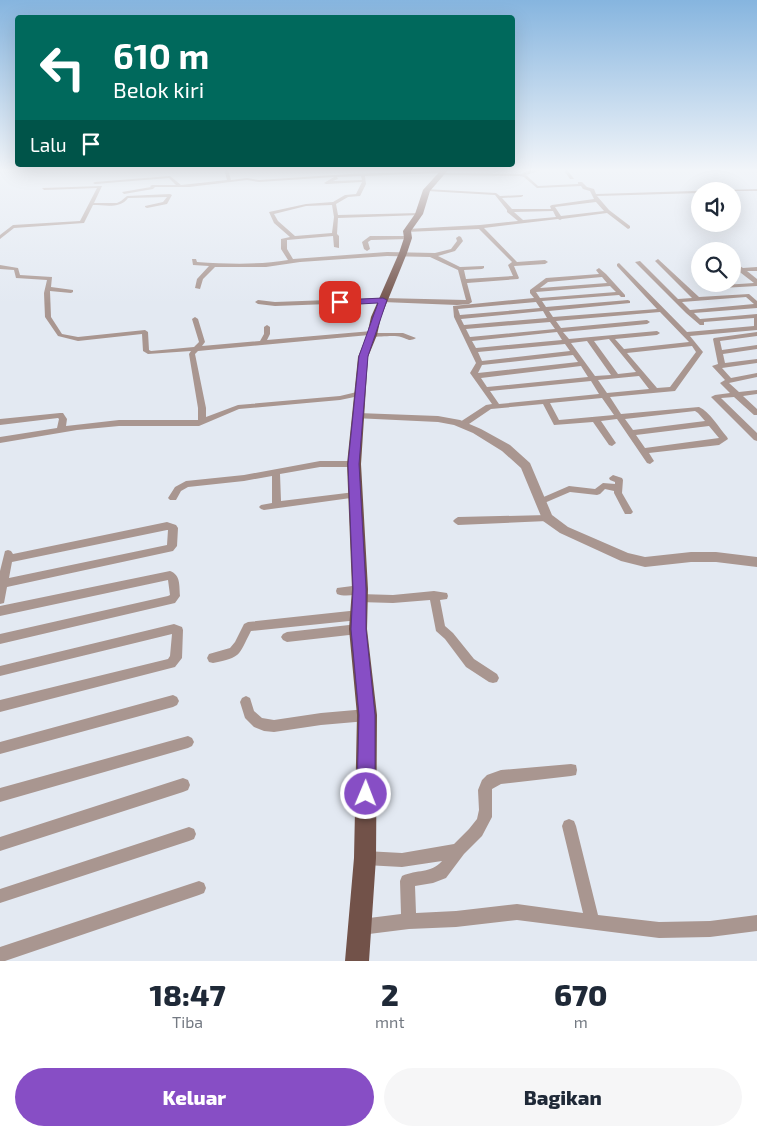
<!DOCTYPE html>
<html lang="id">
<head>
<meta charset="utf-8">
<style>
	:root { --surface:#fff; --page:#f6f6f7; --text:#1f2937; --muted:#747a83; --accent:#874ec5 }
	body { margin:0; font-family:"Exo 2",sans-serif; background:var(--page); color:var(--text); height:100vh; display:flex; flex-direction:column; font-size:19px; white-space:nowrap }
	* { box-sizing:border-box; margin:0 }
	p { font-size:16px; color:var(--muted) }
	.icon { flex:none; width:28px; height:28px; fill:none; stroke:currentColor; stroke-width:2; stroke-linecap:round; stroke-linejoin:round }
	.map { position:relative; height:961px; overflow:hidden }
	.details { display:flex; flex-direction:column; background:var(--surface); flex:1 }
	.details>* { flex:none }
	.guide { position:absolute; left:15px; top:15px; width:500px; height:152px; border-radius:5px; box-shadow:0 5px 20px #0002; background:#00695c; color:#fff; overflow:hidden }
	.fabs { position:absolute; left:691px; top:182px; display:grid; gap:10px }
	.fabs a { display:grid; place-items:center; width:50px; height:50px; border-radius:50%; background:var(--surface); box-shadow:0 5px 20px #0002; font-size:25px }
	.pin { position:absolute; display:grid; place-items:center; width:42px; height:42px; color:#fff; margin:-21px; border-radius:10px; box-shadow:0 2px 8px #0006 }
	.me { position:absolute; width:55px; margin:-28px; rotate:1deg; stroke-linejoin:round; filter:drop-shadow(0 0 4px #0008) }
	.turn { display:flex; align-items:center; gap:18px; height:105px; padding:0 15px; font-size:22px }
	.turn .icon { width:65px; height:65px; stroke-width:2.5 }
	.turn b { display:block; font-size:35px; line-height:42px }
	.then { display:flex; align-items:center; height:48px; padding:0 15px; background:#0003; gap:10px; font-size:19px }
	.eta { display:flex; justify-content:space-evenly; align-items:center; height:85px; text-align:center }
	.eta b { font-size:30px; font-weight:800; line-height:35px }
	.cta { display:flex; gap:10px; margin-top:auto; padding:10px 15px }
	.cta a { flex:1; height:58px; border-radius:30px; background:var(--accent); color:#fff; font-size:20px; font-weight:800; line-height:58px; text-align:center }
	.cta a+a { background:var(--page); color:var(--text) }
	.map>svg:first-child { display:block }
</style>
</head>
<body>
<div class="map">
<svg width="757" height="961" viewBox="0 0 757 961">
	<rect width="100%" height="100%" fill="#e3e9f2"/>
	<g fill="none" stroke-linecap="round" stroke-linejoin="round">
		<path fill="#a99690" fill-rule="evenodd" d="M224,169h4l3,11 16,-2 12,2 90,-6 94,-3 2,2 77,1c6,-5 15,-5 23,-5l-19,6 12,11 40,-2v-2h4l5,5 7,2 2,5 161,-5v2h-57v2l-103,3 12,14 21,16v2l-2,1 -21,-16 -45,6 -2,1 -2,-1 -74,9 33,34 28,-2 3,2 -3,2 -31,2 5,12 -1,1 -51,4 5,19 -3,2 -12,1 -74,-3 -108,4 -17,-2 -3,-2 3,-2 17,2 108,-4 83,2 -8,-30 -28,-13 -43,-1 -87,6 -34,5h-51l-12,12 -3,10 -5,-1 2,-9 12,-13 -16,-1 -1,-6h4l1,3c31,2 61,3 91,-2l-7,-11v-10l9,-2 -16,-14 -5,-11 37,-8 27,-2 12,-7 11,-1 6,-12 -36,2 -2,-1 10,-6 -75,5 -12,-2 -58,7h-34l-2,2 -29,5 -2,-2 29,-5 -1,-1 2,-1h24l-7,-7 -74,6 -2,-1 2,-1 75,-6 11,9 46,-5zM439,173l2,2 79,1 4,1 13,11 44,-2 2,3 7,2 4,8 -42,6 -2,1 1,3h-39l-10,-11 19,-1 2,-1v-1l-23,1 -4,-3 -71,-4 2,2 68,4 12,15v2l11,9 -38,4 -73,4 -3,2 1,1 74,-3 33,33 -4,3 5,11 -47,3 -2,-9 18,-1 2,-1v-2l-24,1 -22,-11 17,-5 8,-10 -2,-4 -2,-1 -3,2 1,3 -6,8 -16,4 -48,-1 -94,7 -6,-10v-9l46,-4 1,11 5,1v-12l-2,-2 1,-16 83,-3v-2h-2l-81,2 -2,-11 12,-7 12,-1 6,-12 -1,-8zM361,176l1,4 -29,1 5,-2 -1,-2zM596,202l8,9 -43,5 -6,-9zM332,205l2,12 -2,16 -37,3 -17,-15 -4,-7 32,-8zM553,211l3,6 -33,3 -9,-8z
			M565,169h5l-2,2 6,8h-4l-5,-7z
			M102,186l-8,17h23l4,-2 6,-5 43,-2 2,1 -5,9 -20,4 -2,-1v-1l18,-4 4,-5 -39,1c-8,11 -23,7 -35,7l-9,18 -70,5 -14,11v-4l13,-10 67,-4 17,-33 -53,2 -2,-2z
			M408,236l2,1v2l-39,1 -3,2 2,7 -3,2 -3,-2 -2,-7 8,-6z
			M658,259l41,38 50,-3 8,7v7l-63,5 6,6 57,-5v16l-67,6 13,16 -28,39 -65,6 11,17 78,-7c11,5 20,21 28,30l1,2 -9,6 -70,8 5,8 -4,3 -3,-1 -30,-44 -16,2 15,22 -4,3 -3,-1 -16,-23 -39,3 -11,-21 -52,5 -25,17h-6l-1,-2 1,-2 26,-17 6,-1 -22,-31 6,-10 -22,-46 -1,-11 81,-8 -4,-5v-3l16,-12 53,-4 -3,-4 3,-2 7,6 19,21v2h-4l-2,-2 -77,6 4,6 82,-7 2,1v2l-81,8 4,6 104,-8 -40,-43v-2l2,-1 68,69 67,-6v-8l-50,4v3h-4l-14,-12 -51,-51 5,-1 38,38 14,-1 -37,-37zM602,277l5,6 -67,5 8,-6zM610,286l6,6 -76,6 -4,-6zM746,297l8,7 -64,6 -8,-8zM536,302l4,6 -80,7 -2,-6zM543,311l4,7 -83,7 -3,-6zM660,312l29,30 -65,7 -9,-10 42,-4 3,-2 -3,-2 -88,8 -6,-7 84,-8 3,-2 -3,-2 -86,8 -5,-7zM550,322l5,7 -85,8 -4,-8zM557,332l5,8 -86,8 -4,-7zM609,339l27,33 -18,2 -24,-33zM587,341l24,34 -16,1 -24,-33zM565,344l5,7 -88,10 -4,-9zM692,346l4,6 -26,35 -13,1 -30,-35zM573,355l5,7 -100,11 4,-8zM581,366l7,11 -101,10 -6,-9zM639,376l10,13 -42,4 -9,-13zM591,381l8,13 -100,10 -9,-13zM602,398l12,17 -55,5 -9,-17zM695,411l3,2 7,8 -72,9 -8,-11zM709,426l10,12 -74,10 -9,-13z
			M732,261l11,7 14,-1v4h-10l10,8v7l-35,2 -1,-1 3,-2 30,-2 -22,-17z
			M0,265l18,3 2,7 32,2 -1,10 22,3v2l-2,1 -21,-2 1,26 11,17 16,3 67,-7 3,2 1,18 2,1 43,-4 5,-5 -7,-23 3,-2 3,2 7,23 -3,4 58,-5 4,-7v-7l3,-2 3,2v7l-3,6 105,-9 3,2h28l13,5c-7,4 -8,1 -15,-1 -6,-2 -22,0 -29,0l-3,-2 -171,16 -3,3 11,54v9l32,-12 102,-9 21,-5 4,2 -1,2 -24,5 -101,9 -40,17h-80l-42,4 -77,13v-6l57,-9 2,-9 -1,-1 -58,7v-6l60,-6h3l4,6 -1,7 53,-6h79v-12l-9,-54 2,-3 -43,3 -5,-3 -1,-17 -64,7 -20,-5 -13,-19 -1,-24 3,-13 -31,-2 -2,-8 -14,-1z
			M757,332v4l-37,5 2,9 35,-5v4l-34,5 2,9 32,-4v4l-35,5 9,10 26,-5v4l-28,6 10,9 18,-2v4l-14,2 14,13v6h-3l-20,-18 -13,1 36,35v8l-3,-1 -43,-43 4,-2 15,-2 -10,-10 5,-3 -13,-14 6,-2 -5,-25 1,-1z
			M320,461h34l4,3 -4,3h-34l-40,7 1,27 74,-9 3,1 1,2 -1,2 -94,13 -3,-1 -2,-2 2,-2 11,-2v-27l-28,5 -56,6 -7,4 -5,9h-6l-2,-2 7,-11 11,-6 58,-6z
			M613,475l9,3 1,2 -1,13 11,19 -2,2h-6l-11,-21v-2l-9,-2 -5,5 -3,1 -27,-3 -28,12 -3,-1 -2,-2 2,-2 30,-13 26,3 8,-6 12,1v-2l-5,-2 -1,-2z
			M547,515l3,1 2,2 -2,2 -3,1 -89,4 -3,-2 -2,-2 2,-2 3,-2z
			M167,522l9,3 2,3 -1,18 -4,5 -166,36 -3,16 -4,1v-33l5,-20 3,-1 3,1 2,3zM167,530h1l-1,15 -158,33 3,-16z
			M170,571c11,4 9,15 10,25l-5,7 -175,41v-10l168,-38 2,-1 -2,-15 -168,36v-10z
			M360,585l4,1 1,3 -1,3c-8,3 -19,5 -27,2l-1,-3 1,-3z
			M434,591l13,2 1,3 -1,3 -7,1 5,26 8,7 21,26 23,15 2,4 -2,4 -4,1 -4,-1 -23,-15 -21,-28 -9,-8 -6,-31 -37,3 -34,-1 -4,-1 -1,-3 1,-3 4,-1 34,1z
			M359,610l4,2 1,3 -1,3 -4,2 -108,11c-13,25 -9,26 -38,32l-4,-1 -2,-4 2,-4 21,-6 5,-6 9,-18 4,-2z
			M174,624l8,3 1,3 -1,28 -7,9 -175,45v-12l168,-41 2,-3 2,-22 -172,42v-10z
			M358,624l4,2 1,3 -1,3 -4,2 -71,8 -4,-2 -2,-3 2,-3 4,-2z
			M173,695l4,2 2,4 -2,4 -4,2 -173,47v-12z
			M246,696l4,2 4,13 8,7 12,2 47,-7 46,-4 4,2 2,4 -2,4 -4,2 -46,4 -47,7 -10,-1 -10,-4 -9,-9 -5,-16 2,-4z
			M188,736l4,2 2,4 -2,4 -4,2 -188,54v-14z
			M571,764l5,1 1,5 -1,5 -5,1 -70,8 -9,5v28l-10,19 -18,18 -18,24 -13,5 -18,3 1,27 40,-2 61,-7 66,9 -21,-87 2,-5 5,-2 5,2 2,5 22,89 61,7 51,-1 47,-6v16l-47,6 -51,1 -142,-18 -61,7 -47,2 -48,6 -5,-3 -3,-5 3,-5 5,-3 40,-5 -1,-33 2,-5c15,-7 29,-2 40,-15l-40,6 -37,-2 -5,-2 -2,-5 2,-5 5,-2 37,2 52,-9 15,-15 8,-10 2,-9 -1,-20 4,-10 5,-5 14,-5z
			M183,778l5,2 2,5 -2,5 -5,2 -183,59v-14z
			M189,827l5,2 2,5 -2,5 -5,2 -189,62v-14z
			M199,881l5,2 2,5 -2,5 -5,2 -194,66h-5v-14z"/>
		<path fill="#a99690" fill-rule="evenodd" d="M358,413l80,3 22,4 21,9 29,16 20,18 22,52 16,12 60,26 17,4 46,-5h25l41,5v10l-41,-5h-25l-46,5 -24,-6 -61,-28 -17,-12 -22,-53 -19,-17 -29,-18 -19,-8 -16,-3 -84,-4 -1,-2 1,-2z"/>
		<path fill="#725249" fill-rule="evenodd" d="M442,169h7l-19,22 -7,23 -12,17 1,7 -5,15 -26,64 -4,18 -9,22 -7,107 7,125 -1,40 10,86 -1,143 -7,103h-24l9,-103 3,-143 -8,-86 3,-40 -5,-125 11,-107 9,-22 4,-18 28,-64 5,-15 -1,-7 12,-17 8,-24z"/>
	</g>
	<linearGradient id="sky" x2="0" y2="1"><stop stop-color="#86b5df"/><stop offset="0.56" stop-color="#f2f5f9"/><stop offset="1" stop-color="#f2f5f9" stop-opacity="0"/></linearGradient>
	<rect width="757" height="304" fill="url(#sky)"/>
	<path fill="#874ec5" stroke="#583380" d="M383,298l4,2 -19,56 -9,108 7,125v40l9,86v79l-3,6 -6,2 -6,-2 -3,-6 2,-79 -8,-86 2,-40 -5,-125 11,-108 19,-53 -38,2 -4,-3 4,-2z"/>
</svg>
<div class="fabs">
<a><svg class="icon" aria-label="sound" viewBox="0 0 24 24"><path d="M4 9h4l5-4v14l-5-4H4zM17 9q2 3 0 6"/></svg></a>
<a><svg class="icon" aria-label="search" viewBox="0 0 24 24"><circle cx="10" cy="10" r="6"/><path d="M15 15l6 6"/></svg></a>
</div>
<div class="pin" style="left:340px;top:302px;background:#d93025"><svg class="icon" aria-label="arrive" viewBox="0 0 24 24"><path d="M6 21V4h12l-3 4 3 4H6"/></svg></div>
<svg class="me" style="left:366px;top:794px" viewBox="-20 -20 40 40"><circle r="17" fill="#874ec5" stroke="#fff" stroke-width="3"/><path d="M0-11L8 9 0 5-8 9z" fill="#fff"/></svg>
<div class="guide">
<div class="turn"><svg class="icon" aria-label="left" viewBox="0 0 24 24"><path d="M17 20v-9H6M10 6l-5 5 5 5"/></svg><div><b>610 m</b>Belok kiri</div></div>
<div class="then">Lalu<svg class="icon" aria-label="arrive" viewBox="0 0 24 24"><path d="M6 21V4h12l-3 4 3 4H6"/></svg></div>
</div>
</div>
<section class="details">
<div class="eta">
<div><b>18:47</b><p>Tiba</p></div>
<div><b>2</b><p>mnt</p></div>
<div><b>670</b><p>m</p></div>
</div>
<div class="cta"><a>Keluar</a><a>Bagikan</a></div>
</section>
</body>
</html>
